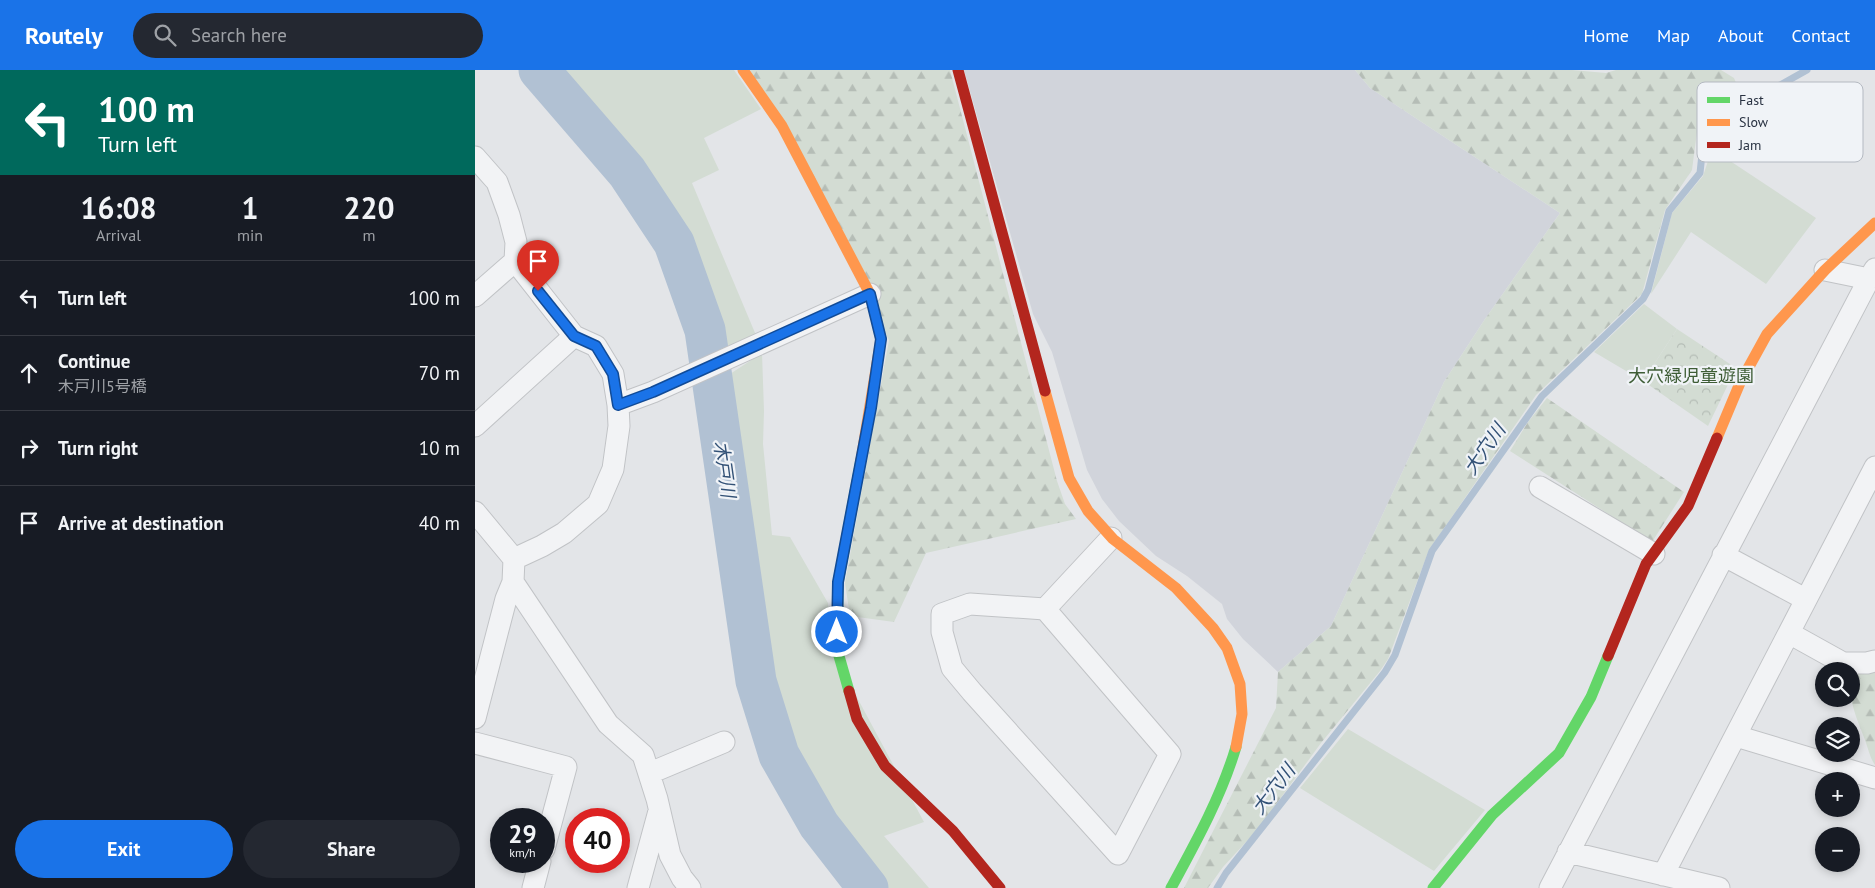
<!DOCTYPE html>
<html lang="en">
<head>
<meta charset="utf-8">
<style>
	:root { --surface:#171b24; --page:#242831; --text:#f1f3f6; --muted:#9ea1a6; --line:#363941; --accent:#1a73e8 }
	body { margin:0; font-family:"PT Sans","Noto Sans JP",sans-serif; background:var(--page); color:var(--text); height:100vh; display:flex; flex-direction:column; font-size:19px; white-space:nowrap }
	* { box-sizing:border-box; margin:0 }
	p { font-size:16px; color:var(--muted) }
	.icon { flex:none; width:28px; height:28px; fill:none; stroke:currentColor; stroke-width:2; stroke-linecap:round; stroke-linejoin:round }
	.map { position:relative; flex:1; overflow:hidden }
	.sheet { display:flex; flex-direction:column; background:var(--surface); width:475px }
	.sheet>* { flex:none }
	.hud { background:#00695c; color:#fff; overflow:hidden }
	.buttons { position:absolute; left:1340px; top:592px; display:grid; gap:10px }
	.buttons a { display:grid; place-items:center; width:45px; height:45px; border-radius:50%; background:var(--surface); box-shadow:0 2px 8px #0003; font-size:25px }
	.speed { position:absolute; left:15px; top:738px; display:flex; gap:10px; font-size:25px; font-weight:700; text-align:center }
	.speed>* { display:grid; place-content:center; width:65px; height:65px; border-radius:50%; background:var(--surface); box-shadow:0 2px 8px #0003; line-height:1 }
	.speed small { font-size:12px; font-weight:400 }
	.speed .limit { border:8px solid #d22; background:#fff; color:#111 }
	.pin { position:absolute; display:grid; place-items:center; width:42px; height:42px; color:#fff; margin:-51px -21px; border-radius:50% 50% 50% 0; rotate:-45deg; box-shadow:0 0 5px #0007 }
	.pin .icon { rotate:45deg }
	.me { position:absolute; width:55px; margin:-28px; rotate:0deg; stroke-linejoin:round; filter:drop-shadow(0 0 4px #0008) }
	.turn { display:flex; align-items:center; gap:18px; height:105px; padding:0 15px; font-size:22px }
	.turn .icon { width:65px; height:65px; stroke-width:2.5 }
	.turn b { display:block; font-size:35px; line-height:42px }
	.eta { display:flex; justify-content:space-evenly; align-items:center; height:85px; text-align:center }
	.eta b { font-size:30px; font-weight:600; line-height:35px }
	.cta { display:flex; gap:10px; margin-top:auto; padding:10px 15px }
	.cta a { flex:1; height:58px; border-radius:30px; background:var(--accent); color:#fff; font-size:20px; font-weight:600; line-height:58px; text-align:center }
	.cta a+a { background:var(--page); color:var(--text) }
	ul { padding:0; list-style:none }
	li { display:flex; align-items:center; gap:15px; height:75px; padding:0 15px; border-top:1px solid var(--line) }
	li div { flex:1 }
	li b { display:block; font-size:19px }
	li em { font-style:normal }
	header { display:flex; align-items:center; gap:30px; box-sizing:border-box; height:70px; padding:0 25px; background:var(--accent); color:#fff }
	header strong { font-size:24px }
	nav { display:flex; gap:28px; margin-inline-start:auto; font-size:18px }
	.search { width:350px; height:45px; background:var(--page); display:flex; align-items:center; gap:12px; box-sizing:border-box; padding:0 18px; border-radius:28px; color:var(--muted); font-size:19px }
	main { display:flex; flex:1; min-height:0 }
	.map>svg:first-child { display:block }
</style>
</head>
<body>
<header>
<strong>Routely</strong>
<div class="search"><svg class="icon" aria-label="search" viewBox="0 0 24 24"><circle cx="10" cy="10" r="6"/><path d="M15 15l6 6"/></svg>Search here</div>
<nav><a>Home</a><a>Map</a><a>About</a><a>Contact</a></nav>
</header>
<main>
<section class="sheet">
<div class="hud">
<div class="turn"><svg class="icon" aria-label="left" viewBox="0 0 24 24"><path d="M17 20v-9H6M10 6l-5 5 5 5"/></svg><div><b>100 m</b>Turn left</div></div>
</div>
<div class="eta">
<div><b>16:08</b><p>Arrival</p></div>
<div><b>1</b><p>min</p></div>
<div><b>220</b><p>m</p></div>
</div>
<ul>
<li><svg class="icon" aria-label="left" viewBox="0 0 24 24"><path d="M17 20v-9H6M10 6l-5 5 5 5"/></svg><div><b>Turn left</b></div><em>100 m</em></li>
<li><svg class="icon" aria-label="ahead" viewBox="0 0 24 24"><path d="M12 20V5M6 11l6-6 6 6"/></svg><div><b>Continue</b><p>木戸川5号橋</p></div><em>70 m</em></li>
<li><svg class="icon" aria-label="right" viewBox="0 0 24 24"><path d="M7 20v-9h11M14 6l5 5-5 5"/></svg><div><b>Turn right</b></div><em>10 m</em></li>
<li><svg class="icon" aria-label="arrive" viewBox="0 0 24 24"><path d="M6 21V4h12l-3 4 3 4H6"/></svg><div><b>Arrive at destination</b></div><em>40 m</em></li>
</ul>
<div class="cta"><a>Exit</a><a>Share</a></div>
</section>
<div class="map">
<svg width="1400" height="818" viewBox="0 0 1400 818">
	<defs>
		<pattern id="forest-firs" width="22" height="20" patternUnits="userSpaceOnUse" patternTransform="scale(1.25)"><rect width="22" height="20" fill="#d3dcd3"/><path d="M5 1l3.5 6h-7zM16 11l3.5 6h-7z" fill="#b5bdb6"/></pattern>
		<pattern id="park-crowns" width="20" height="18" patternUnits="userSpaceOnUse" patternTransform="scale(1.25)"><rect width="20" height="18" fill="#d3dcd3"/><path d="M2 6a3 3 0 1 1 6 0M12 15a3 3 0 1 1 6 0" fill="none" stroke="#b5bdb6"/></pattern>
	</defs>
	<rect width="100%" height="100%" fill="#e3e5e8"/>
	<path fill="#d1d4db" d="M489,0h391l15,18 190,125 -75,106 -41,63 -113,244 -53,46 -35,-33 -16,-20 -5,-15 -35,-28 -31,-20 -37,-35 -17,-22 -15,-29 -35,-118 -19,-38z"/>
	<path fill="#d3dcd3" d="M80,0h179l27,39 -57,29 15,32 -27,13 66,157 -37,7 -33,-106 -38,-52z
		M1237,79l104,69 -50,66 -75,-52 -40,62 21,-81 31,-37z
		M1169,234l33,25 -34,52 -49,-29z
		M287,283l2,58 -1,33 9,91 18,2 38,66 3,46 93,173 -40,14 45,52h-48l-32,-41 -60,-92 -27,-81 -35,-298z
		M873,659l137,81 -51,61 -134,-83z"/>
	<path fill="url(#forest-firs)" d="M275,0h200l107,411 8,23 11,15 -150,34 -32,69 -44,-6 -5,-33 44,-243z
		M880,0h217l34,3 10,-3h105l13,8 9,21 -46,33 -5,38 -27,40 -23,84 -106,101 -107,155 -41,109 -8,12 -59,72 -63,86 -35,38 -15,21h-24l92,-180 2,-36 53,-46 113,-244 41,-63 75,-106 -190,-125z
		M1072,328l137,94 -32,50 -142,-91 18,-29z
		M1400,597v98c-5,-7 -7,-17 -10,-25 -8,-21 -21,-48 -11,-70z"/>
	<path fill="url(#park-crowns)" d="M1202,259l59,39 -28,58 -65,-45z"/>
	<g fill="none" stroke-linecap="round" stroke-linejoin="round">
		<path stroke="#b1c1d3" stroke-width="7" d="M742,818l9,-15 159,-201 10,-17 37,-104 110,-155 101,-97 5,-9 21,-79 31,-38 4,-38 42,-31 61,-34"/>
		<path stroke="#b1c1d3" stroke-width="41" d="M64,0l88,102 47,71 31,87 51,351 23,74 40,70 49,63"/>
		<g stroke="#c1c3c6" stroke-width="23">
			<path id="street" d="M0,87l22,25 12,33 7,27 -1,19 59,75 22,10 17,28 5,31 1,21 -6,43 -15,35 -34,29 -22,13 -28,13
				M1350,200l44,9 6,-10
				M0,226l40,-35
				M143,335l35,-13 217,-98
				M0,356l99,-90
				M1065,417l114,67
				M0,442l39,47 -1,23 -7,17 -31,119
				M1248,485l82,44
				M38,512l95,142 35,31 14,44 13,56 12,23 8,10
				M570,539l125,145 -52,100 -146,-162 -20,-24 -10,-36v-18l28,-10 75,5 66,-71
				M1314,563l54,30h24l8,-2
				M1261,666l139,42
				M0,673l91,24 -22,82
				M175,703l74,-31
				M1093,782l151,36
				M1188,805l212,-408
				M58,818l7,-27
				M163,818l21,-77
				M1075,818l319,-609"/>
		</g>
		<use href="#street" stroke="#f2f3f5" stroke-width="21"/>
		<path stroke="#63d668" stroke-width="11" d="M374,621l-12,-42 1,-66 23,-123
			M696,818c25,-46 50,-91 65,-141
			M958,818l59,-73 67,-62 32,-56 17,-41"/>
		<path stroke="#ff974d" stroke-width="11" d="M268,0l39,56 88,168 11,45 -20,121
			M570,321l24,87 19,33 25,28 63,49 37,40 14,20 13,36 2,30 -6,33
			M1242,368l23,-55 27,-49 58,-64 50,-47"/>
		<path stroke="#b3261e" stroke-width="11" d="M483,0l87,321
			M1133,586l38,-92 42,-58 29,-68
			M374,621l8,28 28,47 68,65 47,57"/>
	</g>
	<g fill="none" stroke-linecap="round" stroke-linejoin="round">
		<g stroke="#114b97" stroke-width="12">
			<path id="route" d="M63,221l36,45 22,10 17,28 5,31 35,-13 217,-98 11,45 -10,69 -33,174 -1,50"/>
		</g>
		<use href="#route" stroke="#1a73e8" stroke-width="9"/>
	</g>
	<g text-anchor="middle" stroke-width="4.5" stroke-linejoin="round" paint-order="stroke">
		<g font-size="18" fill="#3e5d36" stroke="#f0f3f7">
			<text x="1216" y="312">大穴緑児童遊園</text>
		</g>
		<g font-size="19" font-style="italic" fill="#325176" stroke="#f0f3f7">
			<text transform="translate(1009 379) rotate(-55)" y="7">大穴川</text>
			<text transform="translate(250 399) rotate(82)" y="7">木戸川</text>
			<text transform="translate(798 719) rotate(-52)" y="7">大穴川</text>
		</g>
	</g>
	<rect x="1222" y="12" width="166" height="80" rx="8" fill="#f0f3f7" stroke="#b4b9c1" stroke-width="1"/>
	<rect x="1232" y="27" width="23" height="6" fill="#63d668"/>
	<rect x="1232" y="49" width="23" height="7" fill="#ff974d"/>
	<rect x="1232" y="72" width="23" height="6" fill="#b3261e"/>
	<g font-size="14" fill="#293242">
		<text x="1264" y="35">Fast</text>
		<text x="1264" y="57">Slow</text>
		<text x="1264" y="80">Jam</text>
	</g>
</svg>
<div class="buttons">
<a><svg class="icon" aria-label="search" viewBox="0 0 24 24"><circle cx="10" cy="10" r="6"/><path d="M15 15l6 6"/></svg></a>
<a><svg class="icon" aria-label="layers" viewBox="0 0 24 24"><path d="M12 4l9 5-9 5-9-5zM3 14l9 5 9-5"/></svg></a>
<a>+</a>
<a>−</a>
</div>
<div class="speed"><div>29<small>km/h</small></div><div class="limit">40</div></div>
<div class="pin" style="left:63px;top:221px;background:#d93025"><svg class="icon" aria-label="arrive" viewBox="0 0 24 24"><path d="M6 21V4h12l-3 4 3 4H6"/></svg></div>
<svg class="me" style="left:362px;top:562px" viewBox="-20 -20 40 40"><circle r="17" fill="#1a73e8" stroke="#fff" stroke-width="3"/><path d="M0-11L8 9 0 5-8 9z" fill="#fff"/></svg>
</div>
</main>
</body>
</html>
